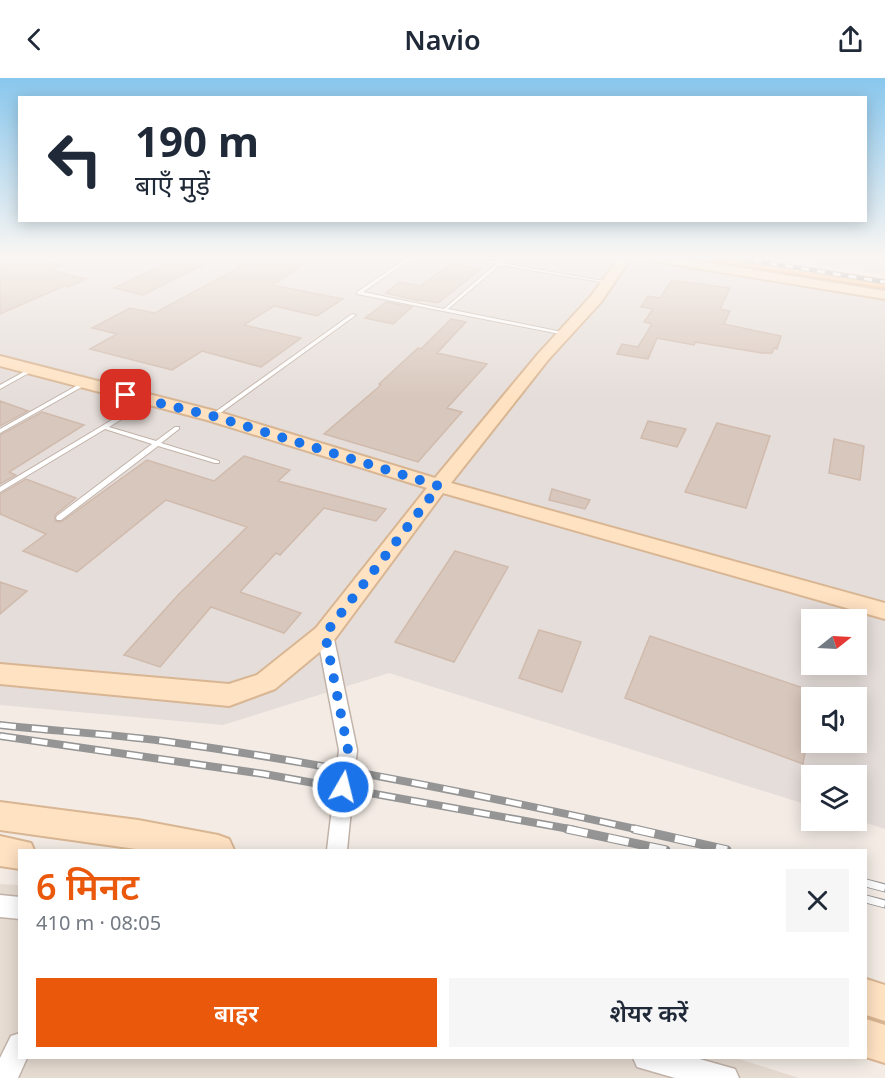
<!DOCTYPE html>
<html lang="hi">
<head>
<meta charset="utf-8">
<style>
	:root { --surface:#fff; --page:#f6f6f7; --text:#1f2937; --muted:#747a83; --accent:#ea580c }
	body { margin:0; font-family:"Noto Sans","Noto Sans Devanagari",sans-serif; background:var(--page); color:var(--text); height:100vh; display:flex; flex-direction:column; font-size:22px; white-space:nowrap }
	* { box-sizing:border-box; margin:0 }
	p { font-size:20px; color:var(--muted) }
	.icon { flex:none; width:33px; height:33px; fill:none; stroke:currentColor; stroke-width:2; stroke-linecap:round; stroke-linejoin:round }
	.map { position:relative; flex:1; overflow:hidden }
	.details { position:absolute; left:18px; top:771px; width:849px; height:210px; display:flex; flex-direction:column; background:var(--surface); border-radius:0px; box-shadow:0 3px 15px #0003 }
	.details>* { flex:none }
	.banner { position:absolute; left:18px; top:18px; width:849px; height:126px; border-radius:0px; box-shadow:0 3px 15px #0003; background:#fff; color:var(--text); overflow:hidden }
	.needle { width:39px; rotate:72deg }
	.fabs { position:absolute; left:801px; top:531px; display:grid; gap:12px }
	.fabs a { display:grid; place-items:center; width:66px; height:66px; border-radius:0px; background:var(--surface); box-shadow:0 3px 15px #0003; font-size:30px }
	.pin { position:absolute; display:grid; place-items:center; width:51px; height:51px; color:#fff; margin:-26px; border-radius:12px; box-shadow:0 3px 9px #0006 }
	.me { position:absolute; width:66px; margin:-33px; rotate:8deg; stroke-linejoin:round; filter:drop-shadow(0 0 4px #0008) }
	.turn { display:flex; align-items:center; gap:21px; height:126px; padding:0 18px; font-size:27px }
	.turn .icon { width:78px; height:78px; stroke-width:2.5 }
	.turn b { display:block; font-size:42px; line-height:51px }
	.round { display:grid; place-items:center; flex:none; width:63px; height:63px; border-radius:0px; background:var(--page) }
	.overview { display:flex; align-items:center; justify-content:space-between; height:102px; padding:0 18px }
	h1 { font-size:36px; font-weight:600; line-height:45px; color:var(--accent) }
	.cta { display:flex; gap:12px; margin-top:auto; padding:12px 18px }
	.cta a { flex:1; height:69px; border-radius:0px; background:var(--accent); color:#fff; font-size:24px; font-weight:600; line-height:69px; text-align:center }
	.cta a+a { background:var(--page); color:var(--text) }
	header { display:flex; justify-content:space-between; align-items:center; height:78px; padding:0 18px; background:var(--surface); font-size:27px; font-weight:600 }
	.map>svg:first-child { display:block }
</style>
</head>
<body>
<header><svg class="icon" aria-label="back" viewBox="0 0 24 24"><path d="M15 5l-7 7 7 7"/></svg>Navio<svg class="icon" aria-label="share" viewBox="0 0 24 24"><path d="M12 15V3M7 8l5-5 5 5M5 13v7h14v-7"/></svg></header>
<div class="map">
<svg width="885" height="1000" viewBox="0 0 885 1000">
	<rect width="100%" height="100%" fill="#f3ebe4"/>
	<path fill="#e7dcd2" d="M778,180h107v17z
		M0,806l19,1 1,173h716l63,20h-799z"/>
	<path fill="#e5ddd9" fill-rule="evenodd" d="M0,180h633l252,41v530l-28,-9 -1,-44h-44l-1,30 -422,-133 -166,52 -223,-20zM812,542h44v44h-44zM812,620h44v44h-44z"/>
	<path fill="#d8c7bc" stroke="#d0baac" stroke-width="1.5" d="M10,180h19l32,7 -11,5 36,9 -18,8 -4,-1 -64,28v-52z
		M177,180h40l-74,37 -29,-7z
		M233,180h82l-43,27 71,14 -26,17 -43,-10 -30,19 57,13 -40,29 -59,-16 -30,19 -82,-21 27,-15 -25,-6 38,-20 25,5 83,-45z
		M452,185l29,6 -43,34 -17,-3 -2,1 -33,-8 13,-11 21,4z
		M672,202l58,8 -10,21 10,2 -6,13 57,12 -4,13 -3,-1 -2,5h-10l-67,-11 -1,3 -37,-7 -9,21 -31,-5 5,-10 16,3 14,-23 -8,-2 9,-13 -12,-2 7,-11 12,2z
		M386,224l26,5 -19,17 -28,-6z
		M451,241l15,3 -29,31 50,11 -40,44 15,4 -44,50 -94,-28 57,-49 -2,-1 39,-36 3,1z
		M0,323l28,10 -28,15z
		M42,334l42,13 -75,47 7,3 -16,9v-49z
		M648,343l38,8 -9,18 -36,-9z
		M717,345l53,13 -24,72 -61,-16z
		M834,361l30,7 -4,34 -31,-7z
		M244,378l46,14 -12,11 108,28 -10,12 -52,-13 -44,47 -4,-2 -36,39 61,21 -17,20 -73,-26 -51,60 -36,-12 54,-60 69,-68 -81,-27 -89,72 -54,-21 23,-17 -46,-20v-20l26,-15 50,19 -21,17v6l6,1 86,-62 67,21z
		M552,411l38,11 -5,9 -36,-9z
		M455,473l53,16 -54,95 -59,-20z
		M0,504l27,9 -27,23z
		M539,552l42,12 -19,50 -43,-14z
		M650,558l162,55v20l-9,53 -178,-66z"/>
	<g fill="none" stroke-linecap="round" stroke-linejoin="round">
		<g stroke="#c2b3a9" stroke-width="2">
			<path id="lane" d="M128,180l15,2 3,-2h5l-8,4z
				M407,180h5l-49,34 81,17 52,-45 -32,-6h9l136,24 -2,1 -107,-18 -52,44 119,24v1l-2,1 -208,-41v-2z
				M352,236l4,1 -141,102h-4v-2z
				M31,290l5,1 -36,20v-4z
				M85,303l3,2 -1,1 -87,49v-4z
				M147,321l3,2 -1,1 -40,25 47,14 19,-14h4v2l-18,14 58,18v2h-4l-57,-17 -97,74h-4l-1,-2 1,-2 95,-72 -47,-15 -105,63v-5z"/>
		</g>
		<g stroke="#c2b3a9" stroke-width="3">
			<path id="street" d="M325,550l6,2 2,4 24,116 -10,100h-20l12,-100 -22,-116 2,-4z
				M0,817l20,2v22l-20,-2z
				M20,955v25h7l-9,20h-18v-20l11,-22z
				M633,980h63l39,11 4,9h-64l-38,-11z"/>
		</g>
		<g stroke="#d9b693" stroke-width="4">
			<path id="secondary" d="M619,180h12l-30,44 -53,58 -97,123 434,120v16l-442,-126 -109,147 -59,49 -46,17 -229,-22v-20l229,20 28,-9 59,-47 111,-140 -220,-68 -207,-54v-10l219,56 216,66 103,-124 53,-58z
				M652,180h28l205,33v8l-227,-37z
				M0,724l138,18 80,15 11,4 5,11h-91l-143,-20z
				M0,758l31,7 3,7h-14v19l-20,-3z
				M866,901l19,6v36l-19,-6z
				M866,941l19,6v38l-19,-6z"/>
		</g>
		<g stroke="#ea9e5b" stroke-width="2">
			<path id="primary" d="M711,180h33l141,22v8l-167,-26z"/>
		</g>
		<use href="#lane" fill="#fff" fill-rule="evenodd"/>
		<use href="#street" fill="#fff" fill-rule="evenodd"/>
		<use href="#secondary" fill="#ffe2c2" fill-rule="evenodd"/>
		<use href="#primary" fill="#ffc691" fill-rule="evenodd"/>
		<g stroke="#959595" stroke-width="4.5">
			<path id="rail-far2" d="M738,180l147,24"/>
		</g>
		<g stroke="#959595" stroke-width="8">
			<path id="rail-far1" d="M0,647c54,6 109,9 163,16 160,22 319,54 477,89
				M0,658l264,38 311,56"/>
		</g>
		<g stroke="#959595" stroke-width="9">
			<path id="rail" d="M567,751l99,21
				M634,751l93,21
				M866,805l19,5
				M866,821l19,5"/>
		</g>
		<use href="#rail-far2" stroke="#fff" stroke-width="3" stroke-dasharray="8" stroke-linecap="butt"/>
		<use href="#rail-far1" stroke="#fff" stroke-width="5" stroke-dasharray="16" stroke-linecap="butt"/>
		<use href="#rail" stroke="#fff" stroke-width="7" stroke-dasharray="21" stroke-linecap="butt"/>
	</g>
	<linearGradient id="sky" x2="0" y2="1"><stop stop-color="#89c7ed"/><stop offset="0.56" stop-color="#faf6f3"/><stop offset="1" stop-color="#faf6f3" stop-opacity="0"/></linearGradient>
	<rect width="885" height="320" fill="url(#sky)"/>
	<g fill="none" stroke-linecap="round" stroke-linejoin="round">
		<path stroke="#1a73e8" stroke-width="10" stroke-dasharray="0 18" d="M126,317l87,21 226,70 -114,148 23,116 -5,37"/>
	</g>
</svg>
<div class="fabs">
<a><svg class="needle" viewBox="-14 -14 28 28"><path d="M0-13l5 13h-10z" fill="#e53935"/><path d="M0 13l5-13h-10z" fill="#747a83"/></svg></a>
<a><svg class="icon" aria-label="sound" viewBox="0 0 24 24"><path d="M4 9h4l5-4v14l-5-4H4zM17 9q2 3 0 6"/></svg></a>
<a><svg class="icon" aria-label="layers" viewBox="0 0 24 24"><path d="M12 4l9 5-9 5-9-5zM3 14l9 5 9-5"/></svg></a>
</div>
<div class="pin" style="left:126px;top:317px;background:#d93025"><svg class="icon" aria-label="arrive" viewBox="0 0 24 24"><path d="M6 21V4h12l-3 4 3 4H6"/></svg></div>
<svg class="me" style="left:343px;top:709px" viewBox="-20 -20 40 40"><circle r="17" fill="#1a73e8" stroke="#fff" stroke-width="3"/><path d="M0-11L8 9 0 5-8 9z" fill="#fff"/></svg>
<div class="banner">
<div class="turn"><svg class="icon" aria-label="left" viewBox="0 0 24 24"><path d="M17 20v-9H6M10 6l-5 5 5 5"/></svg><div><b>190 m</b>बाएँ मुड़ें</div></div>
</div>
<section class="details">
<div class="overview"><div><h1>6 मिनट</h1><p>410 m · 08:05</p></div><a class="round"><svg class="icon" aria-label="close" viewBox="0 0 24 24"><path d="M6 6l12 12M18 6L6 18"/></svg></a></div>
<div class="cta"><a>बाहर</a><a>शेयर करें</a></div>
</section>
</div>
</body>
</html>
